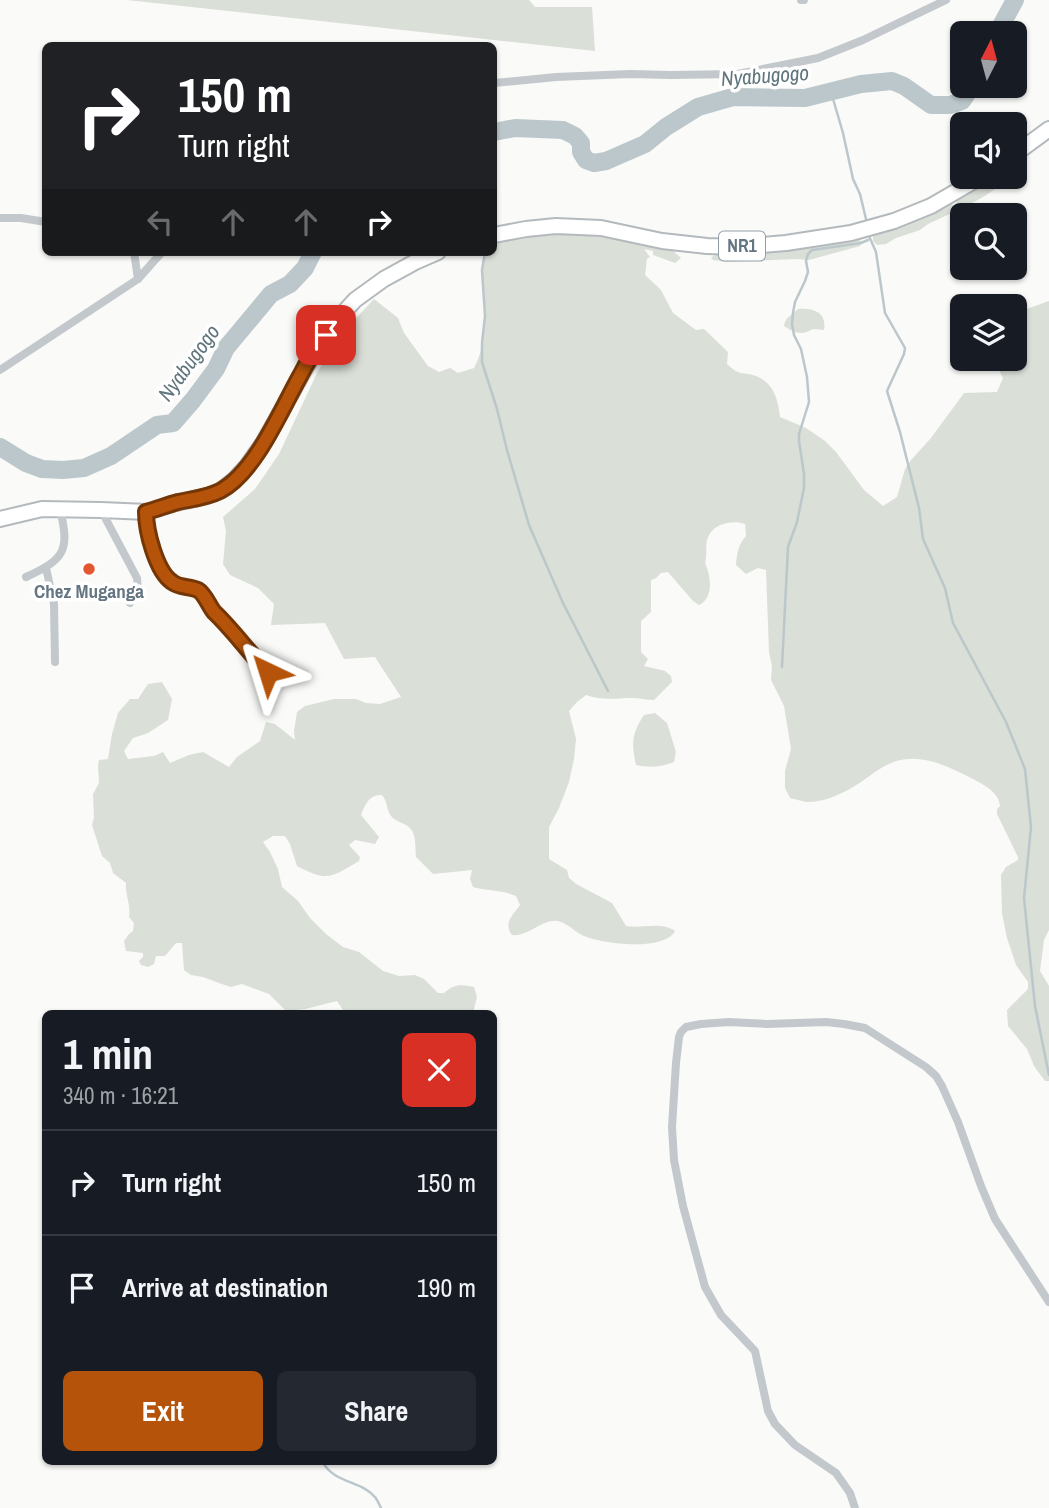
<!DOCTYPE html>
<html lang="en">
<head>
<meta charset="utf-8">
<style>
	:root { --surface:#171b24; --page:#242831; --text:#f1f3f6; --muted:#9ea1a6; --line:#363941; --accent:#b45309 }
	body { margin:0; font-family:"Archivo Narrow",sans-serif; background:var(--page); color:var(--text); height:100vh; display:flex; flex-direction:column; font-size:26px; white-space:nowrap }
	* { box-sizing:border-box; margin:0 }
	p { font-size:23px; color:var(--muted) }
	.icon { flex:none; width:38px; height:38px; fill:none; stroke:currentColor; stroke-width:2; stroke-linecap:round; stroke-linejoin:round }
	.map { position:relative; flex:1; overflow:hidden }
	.drawer { position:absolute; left:42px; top:1010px; width:455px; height:455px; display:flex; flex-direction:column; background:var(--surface); border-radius:10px; box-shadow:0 2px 5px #0004 }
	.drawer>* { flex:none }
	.banner { position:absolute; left:42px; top:42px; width:455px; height:214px; border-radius:10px; box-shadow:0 2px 5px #0004; background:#202124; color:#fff; overflow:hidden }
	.needle { width:46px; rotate:6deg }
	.fabs { position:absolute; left:950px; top:21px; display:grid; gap:14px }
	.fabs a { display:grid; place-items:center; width:77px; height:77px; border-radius:10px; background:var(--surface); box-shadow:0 2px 5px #0004; font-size:35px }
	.pin { position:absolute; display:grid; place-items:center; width:60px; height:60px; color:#fff; margin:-30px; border-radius:14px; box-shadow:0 4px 10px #0006 }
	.me { position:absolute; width:77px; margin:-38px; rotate:319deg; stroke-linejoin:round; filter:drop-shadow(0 0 5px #0008) }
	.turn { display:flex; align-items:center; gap:24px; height:147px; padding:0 21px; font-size:32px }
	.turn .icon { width:91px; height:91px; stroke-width:2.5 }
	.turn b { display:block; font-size:49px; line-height:60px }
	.lanes { display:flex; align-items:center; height:66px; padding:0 21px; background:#0003; justify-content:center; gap:35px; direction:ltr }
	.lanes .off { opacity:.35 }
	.round { display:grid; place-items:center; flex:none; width:74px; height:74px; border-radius:10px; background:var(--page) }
	.summary { display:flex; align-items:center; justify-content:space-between; height:119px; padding:0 21px }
	h1 { font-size:42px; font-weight:700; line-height:52px }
	.button { display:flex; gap:14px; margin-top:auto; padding:14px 21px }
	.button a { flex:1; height:80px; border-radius:10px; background:var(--accent); color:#fff; font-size:28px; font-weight:700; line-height:80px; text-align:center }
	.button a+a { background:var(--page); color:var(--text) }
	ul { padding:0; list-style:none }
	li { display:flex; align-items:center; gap:21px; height:105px; padding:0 21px; border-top:2px solid var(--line) }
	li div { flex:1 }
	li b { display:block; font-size:26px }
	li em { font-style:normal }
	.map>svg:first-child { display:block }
</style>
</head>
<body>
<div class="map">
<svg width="1049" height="1508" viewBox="0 0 1049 1508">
	<rect width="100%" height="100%" fill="#fafaf8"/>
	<path fill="#dadfd7" d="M127,0h402l6,7h57l3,44z
		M998,177h11c-9,10 -36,28 -50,31l-3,-7z
		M952,204l4,7 -28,13 -8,6 -24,8 -10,6 -9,1 -4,-4v-6l30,-9z
		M569,234l42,4 44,8 17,4 9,8 -6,5 -22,-8v-4l-9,-2 6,8 -3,2 -2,16 16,15 12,23 23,17 8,-1 24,23 -1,12c12,11 12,8 26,11 20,6 25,23 27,42l26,11 19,13 11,11 28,38 19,16 14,-9 8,-28 6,-9 20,-22 33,-45 33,-1 6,-14 -7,-13 3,-6h16v-35l6,-13 28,-10v629l-5,10 -4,31 9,15v95h-4l-11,-15 -7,-17 -19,-23 -1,-16 21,-21v-7l-12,-17 -9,-27 -5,-25 -1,-38 5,-8 12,-7v-3l-21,-43v-5l3,-3c-1,-13 -14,-20 -25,-26 -20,-10 -44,-23 -66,-21 -20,1 -32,12 -48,23 -15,10 -36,21 -55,20 -5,-1 -11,-3 -16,-4l-5,-10v-17l6,-22 -7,-43 -13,-26 1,-14 -3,-14 -3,-82 -8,-2 -12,6 -10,-9c1,-12 2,-20 10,-29l-1,-12c-12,-4 -29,-1 -36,11 -5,8 -1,19 -4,28 6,13 9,35 -6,42l-6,-4 -25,-29 -7,1 -5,5 -5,2v32l-10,9v31l7,7 -4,7 21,5 6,5 1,6 -18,18c-7,0 -15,-2 -23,-2 -16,0 -29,3 -45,-3l-9,7 -8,9 7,28 -2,20 -5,23 -10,26 -10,19v32l18,11 2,8 7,6 36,19 14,23c15,3 35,-5 49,5 -11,21 -75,13 -93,4 -8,-4 -15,-12 -24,-14 -17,-2 -29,16 -46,14 -9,-12 1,-20 8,-30l-4,-9c-14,-6 -28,-5 -43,-9l-3,-8 2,-9 -39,4 -17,-17c-1,-12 1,-26 -10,-32 -5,-3 -11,-4 -15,-9 -5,-7 -3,-14 -9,-21 -12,-1 -17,9 -21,20l18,22 -4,7 -20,-4 -6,5 11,12 -1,4c-29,17 -31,21 -62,5l-7,-22 -5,-8h-12l-10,6 7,10 8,17 4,18 16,14 12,17 16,16 17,13 16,5 24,19 16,5 16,-1 9,4 14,14h6c10,-9 17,-9 30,-6l3,10 -4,16h-128l-8,-12 -32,8 -19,2 -17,-17 -27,-10 -11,3 -12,-4 -16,-6 -12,-2 -7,-5 -2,-27h-6l-11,13h-9l-2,8 -6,3 -7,-2 -2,-4 4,-4v-4l-17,-2 -2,-10 5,-7 4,-3 1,-8 -5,-6c2,-12 -4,-22 -3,-34l-13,-10 -3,-10 -8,-7 -10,-31 2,-8 -1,-23 6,-11 -1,-18 1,-5 9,-1 4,-25 6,-21 12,-14h8l10,-15 14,-2 10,17 -4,21 -20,13 -15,5 -9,13 4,8 26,-3 9,-4 7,11 19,-8 14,-3 26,15 8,-10 23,-16 6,-19 9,2 20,16 -1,-9 3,-19 8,-6 29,-7h22l10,4 14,1 21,-7 -26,-40 -31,2 -19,-36 -54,2 3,-21 -16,-16 -28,-13 -7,-11 3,-33 -3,-14 32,-28 24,-35 39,-83 26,-40 30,-32 24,19 6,15 24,33 11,6 11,-4 8,5 16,-5c9,-16 11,-37 11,-55 -1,-20 -6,-41 1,-61h8v-8l30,-7z
		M855,239l7,2 -2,5 -51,14 -13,-1 -68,3 -15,-2 -2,-2 2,-2 5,-2c46,2 92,-6 137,-15z
		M798,309c15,-1 29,3 26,21l-11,-1c-11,7 -19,4 -29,-3 1,-9 8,-11 14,-17z
		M655,713l12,10 9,29 -2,10c-13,5 -24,6 -38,3 -5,-22 -4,-32 8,-50z"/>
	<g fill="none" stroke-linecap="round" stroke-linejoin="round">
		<path stroke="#bbc7cb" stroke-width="2.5" d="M831,92l12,41 10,46 7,15 6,25
			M869,236l7,16 9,61 20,35 -1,6 -17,37 13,41 19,76 4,31 22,49 8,35 53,99 19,47 6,58 -7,71 11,108 14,69
			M485,252l-3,18 3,46 -3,27v19l15,47 10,41 22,75 34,78 45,88
			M782,667l6,-120 9,-25 7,-34v-14l-5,-33v-7l10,-32 -2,-25 -6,-28 -7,-14 -2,-11 1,-11 2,-11 10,-21 3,-9 -2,-11 2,-7 4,-4 49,-7 7,-3
			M322,1461c12,23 39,19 53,36 3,4 4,7 6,11"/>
		<path stroke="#bbc7cb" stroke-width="18" d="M997,33l18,-33
			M494,132l21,-4 48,2 12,6 6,7v9l5,8 8,3 12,-2 39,-17 21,-17 32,-20 35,-10 72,1 56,-14 31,-3 12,5 27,19h19l12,-4 10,-15
			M0,447l26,16 16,6 21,1 21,-2 27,-12 46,-31 16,-2 20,-23 23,-31 10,-21 45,-54 19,-10 15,-16 8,-16"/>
		<g stroke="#b4b9bd" stroke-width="18">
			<path id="highway" d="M1015,154l34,-25
				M494,235l32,-6 30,-3 45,2 61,13 45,5 30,1 49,-4 65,-10 43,-12 37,-15 50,-29
				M0,519l42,-10 59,1 46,2 29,-9 31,-7 15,-6 12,-10 13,-14 17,-24 53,-95 18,-25 20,-22 29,-21 31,-17 23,-10"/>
		</g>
		<path stroke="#c3c8cc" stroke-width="8" d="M801,0h3
			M494,83l62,-6 74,-3 41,1 67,-1 80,-16 45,-18 83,-40
			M0,218h21l25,4
			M134,252l4,27
			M0,370l138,-91 24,-27
			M101,510l36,68 1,11 -8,14
			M147,512c-1,19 9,58 25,70 7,6 18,4 26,8 6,4 11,16 17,22 19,19 34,41 53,60
			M46,568l8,36 1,58
			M26,577c39,-18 44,-26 34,-68
			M855,1508l-5,-15 -14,-20 -41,-28 -20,-21 -7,-13 -13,-60 -34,-36 -16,-28 -22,-81 -9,-46 -2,-33 4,-64 3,-26 2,-5 5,-5 15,-3 28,-2 38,2 59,-2 18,2 21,4 61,39 10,9 6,10 16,36 23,64 14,33 54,83"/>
		<use href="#highway" stroke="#fff" stroke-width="14"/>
	</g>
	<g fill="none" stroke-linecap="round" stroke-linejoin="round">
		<g stroke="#753606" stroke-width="18">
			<path id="route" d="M268,672c-19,-19 -34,-41 -54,-60 -5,-6 -9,-18 -16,-22 -8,-4 -19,-2 -26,-8 -16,-11 -26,-51 -26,-70 11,-3 21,-7 32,-10 14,-3 28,-4 42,-11 35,-18 61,-81 80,-115 7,-14 16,-28 26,-41"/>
		</g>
		<use href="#route" stroke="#b45309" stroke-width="12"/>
	</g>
	<circle fill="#e4572e" stroke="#fff" stroke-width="2.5" cx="89" cy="569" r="7"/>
	<g text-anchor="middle" stroke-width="7" stroke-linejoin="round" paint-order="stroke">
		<rect fill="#fff" stroke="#939fa8" stroke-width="2" x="719" y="231.5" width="46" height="29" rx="5"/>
		<g font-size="18" font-weight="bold" fill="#657683">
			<text x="742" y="252">NR1</text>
		</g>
		<g font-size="19" font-weight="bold" fill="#657683" stroke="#fff">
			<text x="89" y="598">Chez Muganga</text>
		</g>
		<g font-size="21" font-style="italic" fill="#60757c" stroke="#fff">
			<text transform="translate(765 76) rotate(-4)" y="7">Nyabugogo</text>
			<text transform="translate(189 363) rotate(-54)" y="7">Nyabugogo</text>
		</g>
	</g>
</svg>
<div class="fabs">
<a><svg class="needle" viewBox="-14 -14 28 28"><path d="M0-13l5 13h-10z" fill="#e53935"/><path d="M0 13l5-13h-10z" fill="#9ea1a6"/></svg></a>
<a><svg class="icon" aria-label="sound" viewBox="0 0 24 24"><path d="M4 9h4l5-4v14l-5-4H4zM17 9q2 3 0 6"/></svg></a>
<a><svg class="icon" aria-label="search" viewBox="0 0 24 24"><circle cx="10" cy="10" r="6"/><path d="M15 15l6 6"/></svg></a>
<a><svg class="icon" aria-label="layers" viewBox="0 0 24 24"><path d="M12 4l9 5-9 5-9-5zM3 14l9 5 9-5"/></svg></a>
</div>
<div class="pin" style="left:326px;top:335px;background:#d93025"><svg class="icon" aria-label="arrive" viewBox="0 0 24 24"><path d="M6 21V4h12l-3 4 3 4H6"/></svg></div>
<svg class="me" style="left:268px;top:672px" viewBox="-20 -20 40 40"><path d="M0-17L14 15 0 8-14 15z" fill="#b45309" stroke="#fff" stroke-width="4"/></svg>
<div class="banner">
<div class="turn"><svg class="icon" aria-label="right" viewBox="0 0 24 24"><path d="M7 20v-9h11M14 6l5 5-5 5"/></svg><div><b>150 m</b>Turn right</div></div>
<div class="lanes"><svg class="icon off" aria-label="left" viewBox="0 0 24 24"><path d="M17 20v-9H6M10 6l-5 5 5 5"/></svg><svg class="icon off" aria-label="ahead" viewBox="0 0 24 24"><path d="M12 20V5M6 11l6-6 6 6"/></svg><svg class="icon off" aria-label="ahead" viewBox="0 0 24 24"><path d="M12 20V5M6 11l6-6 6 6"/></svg><svg class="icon" aria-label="right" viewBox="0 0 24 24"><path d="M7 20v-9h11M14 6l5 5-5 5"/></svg></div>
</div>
<section class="drawer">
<div class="summary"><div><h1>1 min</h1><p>340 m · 16:21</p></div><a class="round" style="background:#d93025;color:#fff"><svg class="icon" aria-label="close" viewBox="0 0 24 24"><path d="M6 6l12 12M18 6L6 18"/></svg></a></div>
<ul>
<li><svg class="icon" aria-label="right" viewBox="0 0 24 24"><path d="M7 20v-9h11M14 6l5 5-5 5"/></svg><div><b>Turn right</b></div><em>150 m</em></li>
<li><svg class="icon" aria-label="arrive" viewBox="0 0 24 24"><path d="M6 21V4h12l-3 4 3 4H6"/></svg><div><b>Arrive at destination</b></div><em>190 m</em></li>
</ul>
<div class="button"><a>Exit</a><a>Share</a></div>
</section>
</div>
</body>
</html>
